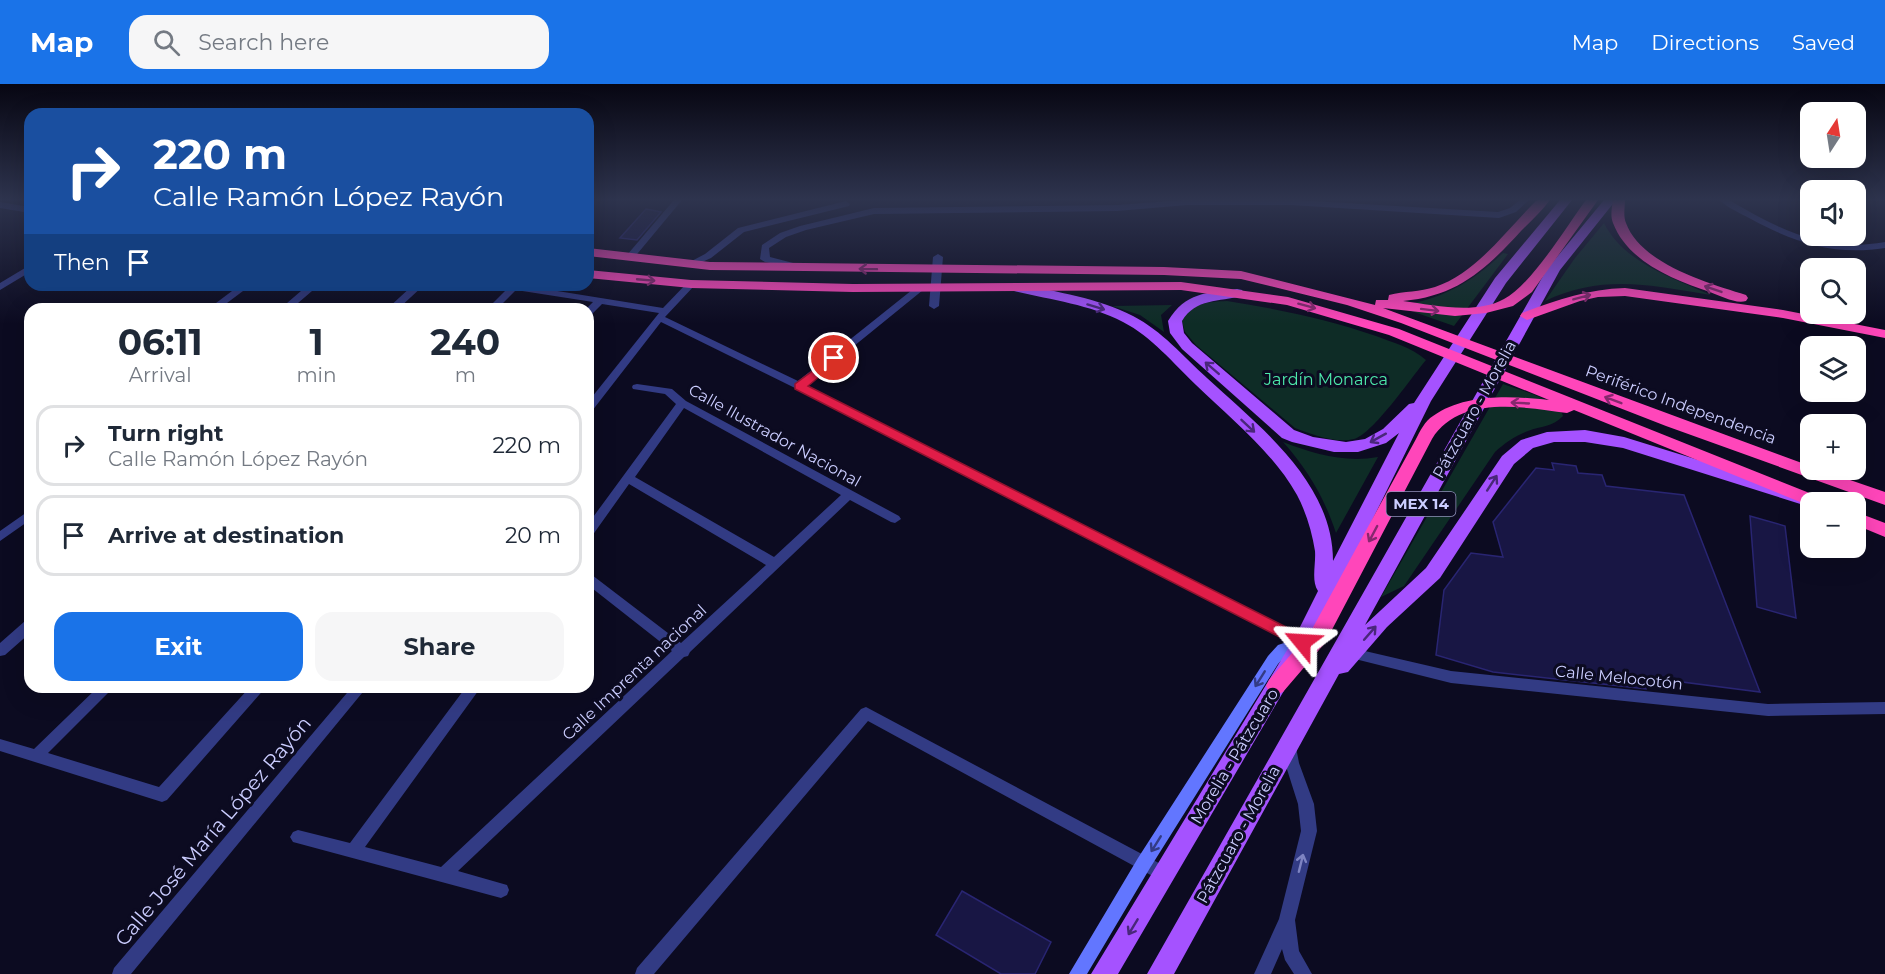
<!DOCTYPE html>
<html lang="en">
<head>
<meta charset="utf-8">
<style>
	:root { --surface:#fff; --page:#f6f6f7; --text:#1f2937; --muted:#747a83; --line:#e0e1e3; --accent:#1a73e8 }
	body { margin:0; font-family:Montserrat,sans-serif; background:var(--page); color:var(--text); height:100vh; display:flex; flex-direction:column; font-size:22px; white-space:nowrap }
	* { box-sizing:border-box; margin:0 }
	p { font-size:20px; color:var(--muted) }
	.icon { flex:none; width:33px; height:33px; fill:none; stroke:currentColor; stroke-width:2; stroke-linecap:round; stroke-linejoin:round }
	.map { position:relative; flex:1; overflow:hidden }
	.side { position:absolute; left:24px; top:219px; width:570px; height:390px; display:flex; flex-direction:column; background:var(--surface); border-radius:18px; box-shadow:0 6px 24px #0002 }
	.side>* { flex:none }
	.guide { position:absolute; left:24px; top:24px; width:570px; height:183px; border-radius:18px; box-shadow:0 6px 24px #0002; background:#1a4fa0; color:#fff; overflow:hidden }
	.needle { width:39px; rotate:12deg }
	.tools { position:absolute; left:1800px; top:18px; display:grid; gap:12px }
	.tools a { display:grid; place-items:center; width:66px; height:66px; border-radius:12px; background:var(--surface); box-shadow:0 6px 24px #0002; font-size:30px }
	.pin { position:absolute; display:grid; place-items:center; width:51px; height:51px; color:#fff; margin:-26px; border:3px solid #fff; border-radius:50%; box-shadow:0 2px 6px #0007 }
	.me { position:absolute; width:66px; margin:-33px; rotate:297deg; stroke-linejoin:round; filter:drop-shadow(0 0 4px #0008) }
	.turn { display:flex; align-items:center; gap:21px; height:126px; padding:0 30px; font-size:27px }
	.turn .icon { width:78px; height:78px; stroke-width:2.5 }
	.turn b { display:block; font-size:42px; line-height:51px }
	.then { display:flex; align-items:center; height:57px; padding:0 30px; background:#0003; gap:12px; font-size:22px }
	.eta { display:flex; justify-content:space-evenly; align-items:center; height:102px; text-align:center }
	.eta b { font-size:36px; font-weight:700; line-height:42px }
	.action { display:flex; gap:12px; margin-top:auto; padding:12px 30px }
	.action a { flex:1; height:69px; border-radius:18px; background:var(--accent); color:#fff; font-size:24px; font-weight:700; line-height:69px; text-align:center }
	.action a+a { background:var(--page); color:var(--text) }
	ul { padding:0; list-style:none }
	li { display:flex; align-items:center; gap:18px; height:81px; margin:0 12px 9px; padding:0 18px; border:3px solid var(--line); border-radius:18px }
	li div { flex:1 }
	li b { display:block; font-size:22px }
	li em { font-style:normal }
	header { display:flex; align-items:center; gap:36px; box-sizing:border-box; height:84px; padding:0 30px; background:var(--accent); color:#fff }
	header strong { font-size:28px }
	nav { display:flex; gap:33px; margin-inline-start:auto; font-size:21px }
	.search { width:420px; height:54px; background:var(--page); display:flex; align-items:center; gap:15px; box-sizing:border-box; padding:0 21px; border-radius:18px; color:var(--muted); font-size:22px }
	.map>svg:first-child { display:block }
</style>
</head>
<body>
<header>
<strong>Map</strong>
<div class="search"><svg class="icon" aria-label="search" viewBox="0 0 24 24"><circle cx="10" cy="10" r="6"/><path d="M15 15l6 6"/></svg>Search here</div>
<nav><a>Map</a><a>Directions</a><a>Saved</a></nav>
</header>
<div class="map">
<svg width="1885" height="890" viewBox="0 0 1885 890">
	<rect width="100%" height="100%" fill="#0c0b21"/>
	<path fill="#0e2c26" d="M1604,139c20,40 69,55 107,72 -62,-10 -108,-21 -166,6l30,-43z
		M1503,169l5,1 -54,72 -57,-20c44,-6 74,-23 106,-53z
		M1227,217c51,8 100,18 149,35 18,7 35,11 50,24 -15,18 -53,74 -72,79 -18,5 -43,-5 -59,-11l-99,-83 -11,-13 -3,-11c9,-19 27,-19 45,-20z
		M1172,221l-11,10 3,17 -24,-17 -28,-9z
		M1503,300c16,6 57,16 60,32 -10,11 -22,10 -35,15 -13,5 -23,12 -33,21l-91,134 -23,11z
		M1283,358c31,12 62,21 95,15l-42,76c-12,-36 -28,-63 -53,-91z"/>
	<path fill="#181644" stroke="#292572" stroke-width="1.5" d="M646,125l15,3 -24,28 -17,-2z
		M1552,379l24,3 2,7 24,2 4,11 78,9 76,197 -117,-15 3,12 -44,-5 -109,-12 -57,-17 8,-65 27,-37 32,4 -10,-35 43,-54 18,2z
		M1750,432l35,10 11,92 -39,-11z
		M962,807l89,51 -16,32h-34l-65,-39z"/>
	<g fill="none" stroke-linecap="round" stroke-linejoin="round">
		<path fill="#323b84" fill-rule="evenodd" d="M674,116h8l-49,59h-6v-4z
			M1184,116h111l203,12 12,-4 10,-8h9l-13,12 -17,6 -208,-13h-104l-70,6 -243,3 -68,16 -20,7 -17,11 1,9 23,6v4l-28,-5 -5,-3 2,-14 18,-12 20,-7 74,-18 243,-3z
			M1719,116h10c52,30 94,53 156,42v6c-50,8 -90,-5 -134,-29 -11,-6 -23,-11 -32,-19z
			M846,117l4,3 -1,2 -105,26 -33,26 -20,9 -5,-3 19,-10 33,-26z
			M0,118l30,5v6l-30,-5z
			M938,170l5,3 -4,49 -5,3 -5,-3 4,-49z
			M30,181v7l-30,18v-7z
			M691,197l5,3 -2,2 -29,31 133,64 119,-95h6v4l-117,95 501,253 2,4 -2,4 -5,1 -5,-1 -502,-258 -134,-66 -69,89 -4,1v-10l71,-89 -57,-9 -11,11 -3,1v-7h-2l7,-7 -77,-12 -19,19h-10l20,-20 -10,-4h23l143,23 25,-26z
			M240,201h11l-32,24h-11z
			M308,201h11l-28,24h-11z
			M413,201h11l-26,24h-11z
			M637,300l35,5 14,12 213,115 2,3 -6,4 -4,-1 -41,-22 -160,152 -2,4 -4,1 -226,214 49,14 2,5 -2,5 -6,3 -208,-56 -3,-5 3,-5 5,-2 52,13 116,-156h15l-116,160 76,20 231,-216 -84,-66v-12l4,2 89,68 85,-78 -137,-81 -37,52 -4,1v-13l88,-120 -11,-10 -32,-5 -1,-2 1,-2zM684,324l157,87 -67,62 -139,-80z
			M30,426v10l-30,21v-10z
			M30,536v13l-25,22 -5,1v-13l25,-22z
			M1352,564l99,23 317,33 117,-2v12l-117,2 -317,-33 -104,-26 -2,-4 2,-4z
			M98,603h16l-66,66 111,34 91,-100h16l-99,113 -5,2 -162,-51v-12l34,10z
			M352,603h15l-236,287h-19l2,-6z
			M866,623l304,162 2,5 -2,5 -6,3 -6,-3 -290,-158 -214,253h-19l2,-6 224,-259z
			M1290,656l5,2 4,21 15,41 3,27 -22,89 4,31 13,23h-18l-9,-14 -3,-11 -11,25h-17l25,-55 22,-88 -3,-27 -13,-41 -2,-17 2,-4z"/>
		<path fill="#6276ff" fill-rule="evenodd" d="M1302,553l5,1 2,4 -2,4 -19,7 -10,11 -128,204 -63,106h-18l69,-116 130,-202 10,-11z"/>
		<path fill="#a552ff" fill-rule="evenodd" d="M1560,116h12l-66,83 -75,118 -122,247 -191,326h-27l204,-337 23,-46c-7,-10 -2,-27 -3,-40 -3,-19 -9,-39 -18,-56 -25,-44 -66,-76 -101,-110 -23,-22 -44,-48 -73,-63 -34,-18 -72,-22 -109,-31l-2,-3 7,-4c38,8 79,14 114,32 29,15 50,40 74,62 52,48 126,104 126,183l66,-128 -13,10 -28,9h-24l-42,-10 -10,-4 -100,-89 -12,-16 -2,-12c18,-29 38,-28 69,-32l5,1 2,3 -2,3c-23,6 -46,2 -60,25l2,12 8,10 102,87 19,7 33,5 19,-3 18,-10 26,-25 5,-1 81,-125z
			M1604,116h12l-56,70 -195,355 61,-57 76,-112 19,-16 26,-8 38,-2 39,7 197,61 2,4h-13v5l-187,-59 -38,-6h-31l-21,6 -19,16 -74,114 -53,49 -39,45 -9,2 -165,300h-27l400,-705z"/>
		<path fill="#ff46ba" fill-rule="evenodd" d="M1537,116h13c-8,11 -19,21 -29,31 -35,38 -63,65 -118,70 31,4 72,14 101,-2 28,-15 62,-72 82,-99h12l-66,92 -19,14 -27,7 -31,3 -72,-8 427,158v4h11l64,22v13l-219,-79 -265,-103 -54,-18 -106,-26 -77,-4 -454,-5 -122,-14v-8l122,14 454,5 77,4 134,34 1,-5h12l1,-5c15,-4 31,-3 46,-8 42,-14 71,-57 102,-87z
			M1613,116h12c0,7 -2,16 1,23 15,41 82,60 120,72l2,3 -2,3c-11,3 -25,-5 -36,-9 -36,-12 -82,-30 -97,-69 -3,-7 -1,-16 0,-23z
			M588,186l103,10 162,4 328,-2 107,15 111,32 423,169 3,4h-15v4l-236,-96 -7,3c-43,-6 -108,-18 -135,26l-107,204 -42,49 -7,3 -7,-3 -3,-6 3,-6 42,-49 105,-192c4,-8 9,-18 17,-23 32,-23 79,-20 116,-16l-160,-65 -102,-30 -106,-15 -328,2 -162,-4 -103,-10z
			M1625,204l158,22 102,20v8l-102,-20 -158,-22 -27,1 -18,4 -53,19 -7,-4 2,-3c35,-13 66,-24 103,-25z
			M1856,428l29,11v14l-29,-12z"/>
	</g>
	<defs><path id="oneway-shaft" d="M-6 0H5M1.5-3L5.5 0L1.5 3" fill="none" stroke-width="1.6" stroke-linecap="round" stroke-linejoin="round" transform="scale(1.5)"/></defs>
	<g stroke="#86286e">
		<use href="#oneway-shaft" transform="translate(868 185) rotate(-179)"/>
		<use href="#oneway-shaft" transform="translate(646 196) rotate(5)"/>
		<use href="#oneway-shaft" transform="translate(1713 205) rotate(-161)"/>
		<use href="#oneway-shaft" transform="translate(1582 213) rotate(-15)"/>
		<use href="#oneway-shaft" transform="translate(1307 222) rotate(15)"/>
		<use href="#oneway-shaft" transform="translate(1430 226) rotate(7)"/>
		<use href="#oneway-shaft" transform="translate(1613 316) rotate(-159)"/>
		<use href="#oneway-shaft" transform="translate(1520 319) rotate(-177)"/>
		<use href="#oneway-shaft" transform="translate(1373 450) rotate(118)"/>
	</g>
	<g stroke="#49277a">
		<use href="#oneway-shaft" transform="translate(1096 223) rotate(17)"/>
		<use href="#oneway-shaft" transform="translate(1212 284) rotate(-139)"/>
		<use href="#oneway-shaft" transform="translate(1248 342) rotate(43)"/>
		<use href="#oneway-shaft" transform="translate(1378 354) rotate(151)"/>
		<use href="#oneway-shaft" transform="translate(1492 399) rotate(-57)"/>
		<use href="#oneway-shaft" transform="translate(1370 549) rotate(-49)"/>
		<use href="#oneway-shaft" transform="translate(1133 843) rotate(121)"/>
	</g>
	<g stroke="#333b85">
		<use href="#oneway-shaft" transform="translate(1260 595) rotate(122)"/>
		<use href="#oneway-shaft" transform="translate(1156 760) rotate(122)"/>
	</g>
	<use stroke="#7e84c2" href="#oneway-shaft" transform="translate(1301 779) rotate(-76)"/>
	<linearGradient id="sky" x2="0" y2="1"><stop stop-color="#070612"/><stop offset="0.48" stop-color="#2e344e"/><stop offset="1" stop-color="#2e344e" stop-opacity="0"/></linearGradient>
	<rect width="1885" height="240" fill="url(#sky)"/>
	<path fill="#e11d48" stroke="#92132f" stroke-width="1.5" d="M834,271l6,3 -2,3 -30,25 500,252 2,4 -2,4h-11l-502,-257v-5z"/>
	<g text-anchor="middle" stroke-width="6" stroke-linejoin="round" paint-order="stroke">
		<rect fill="#0c0b21" stroke="#9293bc" stroke-width="1.5" x="1386.5" y="408" width="69" height="24" rx="4.5"/>
		<g font-size="15" font-weight="bold" fill="#cbcdff">
			<text x="1421" y="425">MEX 14</text>
		</g>
		<g font-size="16" fill="#4de9ab" stroke="#0c0b21">
			<text x="1326" y="301">Jardín Monarca</text>
		</g>
		<g font-size="16" fill="#cbcdff" stroke="#0c0b21">
			<text transform="translate(1681 320) rotate(20)" y="6">Periférico Independencia</text>
			<text transform="translate(1474 325) rotate(-61)" y="6">Pátzcuaro - Morelia</text>
			<text transform="translate(775 351) rotate(29)" y="6">Calle Ilustrador Nacional</text>
			<text transform="translate(634 588) rotate(-43)" y="6">Calle Imprenta nacional</text>
			<text transform="translate(1619 593) rotate(6)" y="6">Calle Melocotón</text>
			<text transform="translate(1234 672) rotate(-59)" y="6">Morelia - Pátzcuaro</text>
			<text transform="translate(1238 750) rotate(-61)" y="6">Pátzcuaro - Morelia</text>
		</g>
		<g font-size="20" fill="#cbcdff" stroke="#0c0b21">
			<text transform="translate(213 747) rotate(-50)" y="7">Calle José María López Rayón</text>
		</g>
	</g>
</svg>
<div class="tools">
<a><svg class="needle" viewBox="-14 -14 28 28"><path d="M0-13l5 13h-10z" fill="#e53935"/><path d="M0 13l5-13h-10z" fill="#747a83"/></svg></a>
<a><svg class="icon" aria-label="sound" viewBox="0 0 24 24"><path d="M4 9h4l5-4v14l-5-4H4zM17 9q2 3 0 6"/></svg></a>
<a><svg class="icon" aria-label="search" viewBox="0 0 24 24"><circle cx="10" cy="10" r="6"/><path d="M15 15l6 6"/></svg></a>
<a><svg class="icon" aria-label="layers" viewBox="0 0 24 24"><path d="M12 4l9 5-9 5-9-5zM3 14l9 5 9-5"/></svg></a>
<a>+</a>
<a>−</a>
</div>
<div class="pin" style="left:834px;top:274px;background:#d93025"><svg class="icon" aria-label="arrive" viewBox="0 0 24 24"><path d="M6 21V4h12l-3 4 3 4H6"/></svg></div>
<svg class="me" style="left:1302px;top:558px" viewBox="-20 -20 40 40"><path d="M0-17L14 15 0 8-14 15z" fill="#e11d48" stroke="#fff" stroke-width="4"/></svg>
<div class="guide">
<div class="turn"><svg class="icon" aria-label="right" viewBox="0 0 24 24"><path d="M7 20v-9h11M14 6l5 5-5 5"/></svg><div><b>220 m</b>Calle Ramón López Rayón</div></div>
<div class="then">Then<svg class="icon" aria-label="arrive" viewBox="0 0 24 24"><path d="M6 21V4h12l-3 4 3 4H6"/></svg></div>
</div>
<section class="side">
<div class="eta">
<div><b>06:11</b><p>Arrival</p></div>
<div><b>1</b><p>min</p></div>
<div><b>240</b><p>m</p></div>
</div>
<ul>
<li><svg class="icon" aria-label="right" viewBox="0 0 24 24"><path d="M7 20v-9h11M14 6l5 5-5 5"/></svg><div><b>Turn right</b><p>Calle Ramón López Rayón</p></div><em>220 m</em></li>
<li><svg class="icon" aria-label="arrive" viewBox="0 0 24 24"><path d="M6 21V4h12l-3 4 3 4H6"/></svg><div><b>Arrive at destination</b></div><em>20 m</em></li>
</ul>
<div class="action"><a>Exit</a><a>Share</a></div>
</section>
</div>
</body>
</html>
